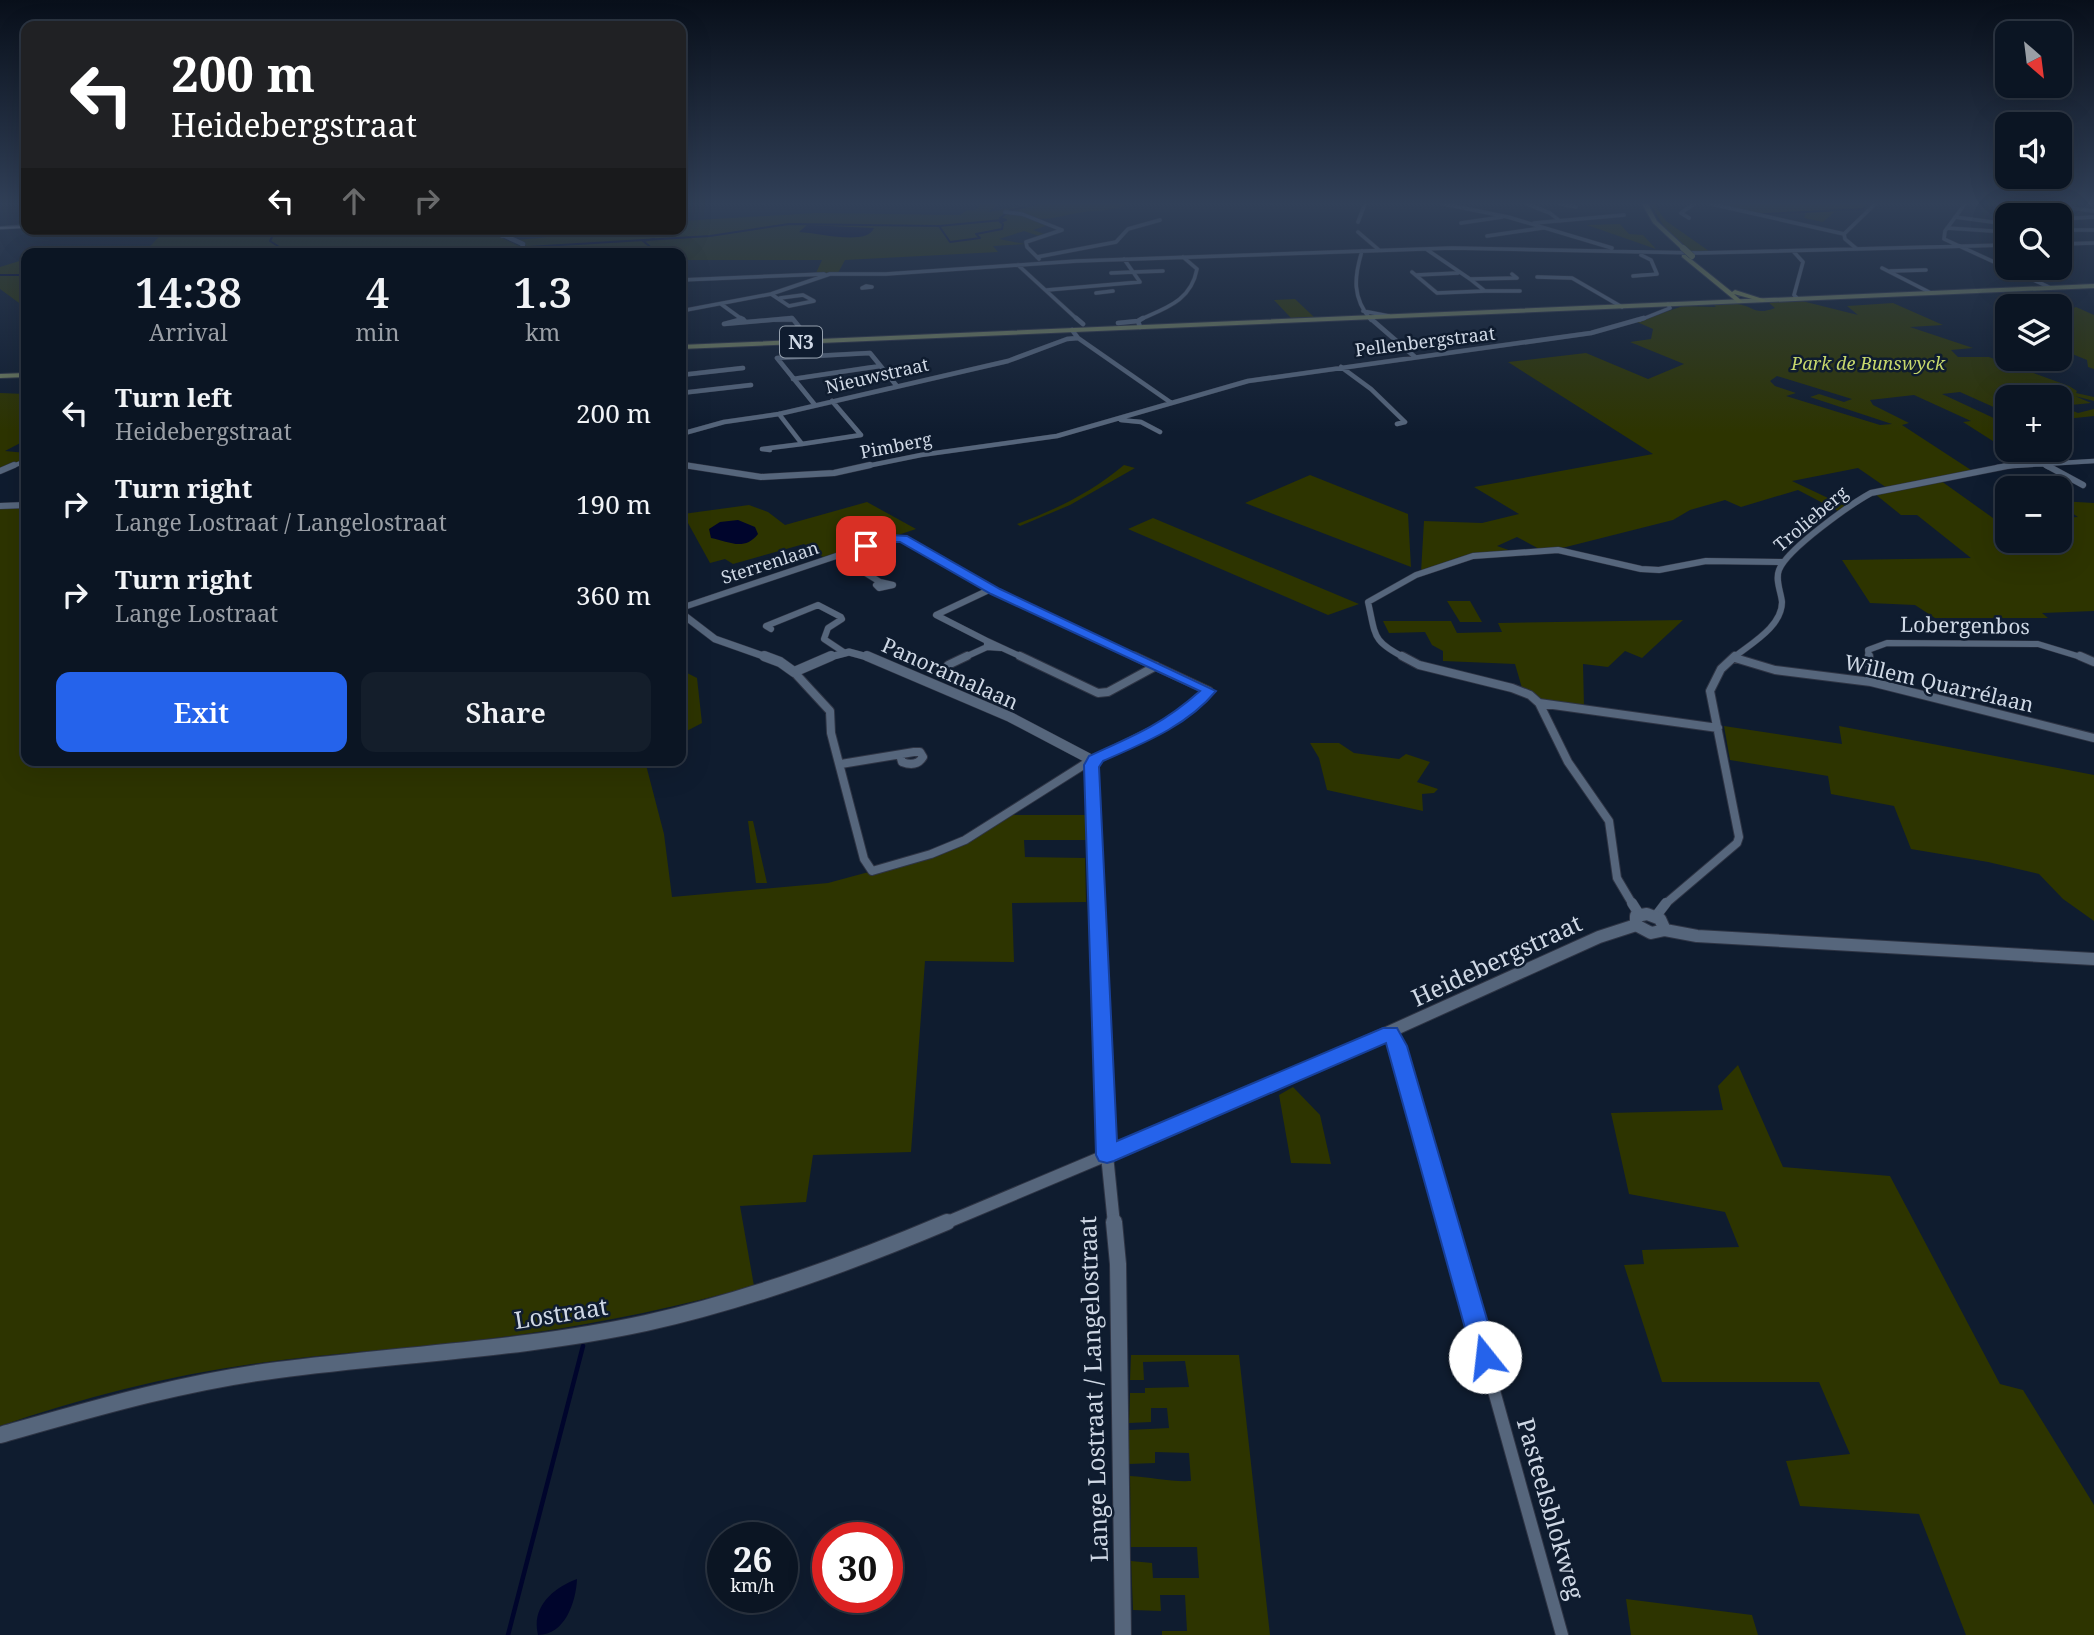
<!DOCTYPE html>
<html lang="en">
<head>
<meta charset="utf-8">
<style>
	:root { --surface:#0b1523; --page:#141e2b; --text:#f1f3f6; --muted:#9a9fa6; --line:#2b3441; --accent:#2563eb }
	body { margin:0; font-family:"Noto Serif",serif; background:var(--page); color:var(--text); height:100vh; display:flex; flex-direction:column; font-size:26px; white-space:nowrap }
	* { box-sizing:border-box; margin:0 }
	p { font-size:23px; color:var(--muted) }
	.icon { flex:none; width:38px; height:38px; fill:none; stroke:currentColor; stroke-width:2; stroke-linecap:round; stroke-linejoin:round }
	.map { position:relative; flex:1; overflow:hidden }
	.side { position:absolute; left:21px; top:248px; width:665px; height:518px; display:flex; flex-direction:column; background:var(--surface); border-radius:14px; box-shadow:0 7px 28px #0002,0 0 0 2px var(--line) }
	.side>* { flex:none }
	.guide { position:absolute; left:21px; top:21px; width:665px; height:214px; border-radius:14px; box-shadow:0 7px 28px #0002,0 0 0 2px var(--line); background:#202124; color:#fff; overflow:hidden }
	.needle { width:46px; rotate:152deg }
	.fabs { position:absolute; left:1995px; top:21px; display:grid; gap:14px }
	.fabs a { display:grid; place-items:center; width:77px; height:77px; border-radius:14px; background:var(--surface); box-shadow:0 7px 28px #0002,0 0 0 2px var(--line); font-size:35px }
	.speed { position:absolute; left:707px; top:1522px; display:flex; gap:14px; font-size:35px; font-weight:700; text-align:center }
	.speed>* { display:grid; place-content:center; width:91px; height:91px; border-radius:50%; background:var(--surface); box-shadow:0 7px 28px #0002,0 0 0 2px var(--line); line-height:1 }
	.speed small { font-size:18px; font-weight:400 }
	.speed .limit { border:10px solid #d22; background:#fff; color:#111 }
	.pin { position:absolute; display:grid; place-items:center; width:60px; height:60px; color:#fff; margin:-30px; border-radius:14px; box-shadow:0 4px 10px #0006 }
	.me { position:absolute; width:77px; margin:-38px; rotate:344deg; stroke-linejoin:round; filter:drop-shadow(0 0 5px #0008) }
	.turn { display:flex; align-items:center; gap:24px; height:147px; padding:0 35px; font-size:32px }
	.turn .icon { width:91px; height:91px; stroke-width:2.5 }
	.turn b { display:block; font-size:49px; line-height:60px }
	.lanes { display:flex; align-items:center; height:66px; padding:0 35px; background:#0003; justify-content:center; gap:35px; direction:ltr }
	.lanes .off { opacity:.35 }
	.eta { display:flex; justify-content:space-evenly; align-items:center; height:119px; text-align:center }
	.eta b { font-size:42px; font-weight:600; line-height:49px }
	.action { display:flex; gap:14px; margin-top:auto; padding:14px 35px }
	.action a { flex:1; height:80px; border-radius:14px; background:var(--accent); color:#fff; font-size:28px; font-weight:600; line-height:80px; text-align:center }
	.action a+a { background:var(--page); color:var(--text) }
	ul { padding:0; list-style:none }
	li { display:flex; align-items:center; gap:21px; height:91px; padding:0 35px }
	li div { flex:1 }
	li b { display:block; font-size:26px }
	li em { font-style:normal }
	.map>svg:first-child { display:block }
</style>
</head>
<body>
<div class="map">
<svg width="2094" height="1635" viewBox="0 0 2094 1635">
	<rect width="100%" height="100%" fill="#0f1c2f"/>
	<path fill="#2d3400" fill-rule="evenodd" d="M980,204h18l-10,8 43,-8h97c-15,7 -28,6 -44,8 -18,2 -32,9 -50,6l15,7 -16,5 17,6 -8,1 -18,-6 -25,8 26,5 -32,2 5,6 -153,8 -7,13h-22l6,-13h-141v-6h-157l3,-8 -10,-6 117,-11h47v-8l135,-8 144,2 7,-5h9z
		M1650,204h8l-3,2 11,15 43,30h-18l-26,-23z
		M1711,204h162l-4,5 -35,3 -11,10 -19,-4 2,-5 -46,2z
		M1620,224l9,10 14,1 13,14 -69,-24z
		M166,229l321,2 34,16 -3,7h-448l6,-3 69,1z
		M26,259v49l-26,-19v-22z
		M1295,299l19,18 -23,1 -17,-18z
		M1802,301l56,14 -11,-9 46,-3 50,22 -33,2 63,21 -22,2 7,7h31l80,29 8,5 -1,2 18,4v4l-19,-5 16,7 -30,3 17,7 16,-4v7l-28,3 4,3 -10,2v-27h-53v16l-47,-21 -18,2 56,26 9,-1v24h-11l-33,-21 8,-1 -57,-26 -44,5 3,5 36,18 -7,2 69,45 -34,8 70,50v13h53v-23l18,-1 -18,-12v-4l34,2v108l-52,2 6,5h-113l-20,-13 -45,-2 -28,-43 129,-2 -54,-43h-16l-26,-21 12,-6 -29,-20 -66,13 53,25 -7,5 -40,-21 -57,17 -16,-7 -35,10 -17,10 -115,29 -15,2 -26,-14 -20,9 20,7 -60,6 -36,13 3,-51 58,2 37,-9 -45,-27 179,-33 -145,-92 78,-9 62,26 36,-15 -54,-22 21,-3 2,-10 -16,-7 46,-16 33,1 -2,-2c8,-1 16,-3 23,-1 17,2 17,12 38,4l-7,-6zM1777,376l75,23 -8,3 -25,-8 -9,3 82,27 -12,1 -94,-29 10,-3 -21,-7 -5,-5z
		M2076,307l18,8v54l-6,-2 -1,-7 -27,-11v-27l5,-4 -5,-5z
		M0,393l26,1v46l-21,11 21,2v7l-26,8z
		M1124,465l11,3 -65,37 -50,21 -3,-2c38,-14 75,-32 107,-59z
		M1310,475l98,39 3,53 -166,-64z
		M867,502l49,27 -90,30 -22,-15 -71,20 -8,-5 -15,4 -27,-49 66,-9 19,7 17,13z
		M26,506v255h619l19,73 8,63 156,-14 118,-32 67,-36h75l-2,25h-62l1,17 60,1 1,44 -74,1 2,59 -89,-1 -14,191 -98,3 -7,47 -66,4 14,80c-74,20 -148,36 -223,47 -93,14 -187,18 -279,31 -85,12 -171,34 -252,62v-919z
		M1153,518l206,86 -31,11 -200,-86z
		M1447,601h23l12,21h-22z
		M1683,620l-41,38 -17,-7 -17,16 -25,-3 1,43 -42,-7 -20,-12 -7,-24 -72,-3v-10l-11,-6 -7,-13 -36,1 -6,-12h68l6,12 45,-1 -4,-9z
		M681,670l16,8 5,45 -21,11z
		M1724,726l118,18 -3,-18 255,49v146l-31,-22 -24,-25 -51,-12 -77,-13 -17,-43 -63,-12 -3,-18 -98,-16z
		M1310,743h29l15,10 45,6 7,-5 24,8 -13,20 21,7 -4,4 -12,1 1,17 -96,-21 -8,-32z
		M748,821h5l14,62h-11z
		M1738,1065l45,102 107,9 110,208 23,6 71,115v130h-128l-47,-121 -119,-8 -14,-45 64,-7 -31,-72h-157l-38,-117 20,-1 -2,-14 97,-3 -14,-35 -96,-18 -18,-81 112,-3 -5,-24z
		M1293,1087l27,28 11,49 -40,-1 -12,-68z
		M1131,1355h108l31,280h-108v-4h25l-2,-36h-25l1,16 -28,-1 -2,-49 21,2 1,15h46l-2,-31h-66l-1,-71c21,1 40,6 61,5l-2,-28 -34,-1v11l-26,1v-34l40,-2 -2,-20h-16v14l-22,1 1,-30h15v-5l44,-1 -4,-26 -42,1 1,18h-14z
		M1626,1599l126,16 6,20h-127z"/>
	<path fill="#00052c" d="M807,225l67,3c-7,18 -54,5 -75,4z
		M738,520l17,7 3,7c-14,18 -30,7 -47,4l-2,-9 11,-7z
		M577,1579c-1,23 -12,56 -39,56 -7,-28 15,-47 39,-56z"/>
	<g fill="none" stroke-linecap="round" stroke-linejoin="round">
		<path stroke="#00052c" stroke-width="2" d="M1008,211l28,-7
			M1763,214l100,-5 6,-5
			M939,226l63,-6
			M276,229l-6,12 17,11
			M528,247l182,-11 79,-12 150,2 11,16 30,-4 -4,-4 26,-5 1,-5 -3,-2 6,-2 -6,-2 7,-5
			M384,248l68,-1
			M269,254l110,-6
			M342,254l6,-4
			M638,254l24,-3 -9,-2 -10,-8 11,-2
			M0,275h26"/>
		<path stroke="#00052c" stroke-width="4.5" d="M508,1635l75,-289"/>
		<g stroke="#2e3444" stroke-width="4.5">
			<path id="minor-far5" d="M1444,204l64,13 104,31
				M1527,204l23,9 10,8
				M1561,204l15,3
				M1711,204l133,30
				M1965,204l-20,27 -1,8 107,49
				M2018,204l-6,9 6,1
				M2040,204l54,7
				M1005,212l17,2 40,16
				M1955,217l52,7
				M1689,218l-8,-5 13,-9
				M2060,219l34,-2
				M1358,222l7,-18
				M1461,223l41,-6
				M1534,223l90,-8
				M0,228l26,-2
				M1947,228l60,4
				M2060,230h34
				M403,231l87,-1
				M1358,232l21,18
				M502,236l71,-7
				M1487,236l55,-8
				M2060,244l34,-1
				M1426,249l44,30
				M1857,249l-12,-10 -1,-5 31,-30
				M1362,251c-8,26 -10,47 9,69
				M1793,251l10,11 -9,33 3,3
				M1037,257l79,-15 12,-13 32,-9
				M1039,259l-12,-12 -1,-5 36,-12
				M1018,265l60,55
				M1882,268l49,25
				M1890,271l36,-1
				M1134,272l29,-1
				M1412,272l25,21 48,-2
				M1111,273l23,-1
				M1512,274l5,4 -47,1 15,12h35
				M1416,275l42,-2
				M1633,276l24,-2 -6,-14 -10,-5
				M1537,277l35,1 50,29
				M681,280l143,-6
				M866,286l6,1 -10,1z
				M1047,290l93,-8 -16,-23
				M1096,293l17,-2
				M771,294l18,12 25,-5 -11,-6 -23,3
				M721,304l22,16
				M681,311l90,-17 59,-20h56l191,-13 375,-13 246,5 309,-8
				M1363,311l26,5
				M775,320h18
				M1139,320c27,-12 52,-19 58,-51l-14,-12
				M1640,320l30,-12 -2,-4"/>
		</g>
		<g stroke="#2e3444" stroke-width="5">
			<path id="minor-far4" d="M741,318l3,2
				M1076,318l7,6
				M1370,318l45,39
				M743,319l-19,5 68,-6 9,11
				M1118,323l20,-2
				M1140,327l-2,-6 5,-3
				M1072,330l6,8 92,64
				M1341,367l30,22 34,33 -8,2
				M681,375l62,-7
				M793,379l87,-13
				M681,393l70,-8
				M815,405l-38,-47 93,-5 26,32
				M779,414l23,30 59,-9 -29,-34
				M1121,420l20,2 19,10
				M681,434l43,-12 55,-8 229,-53 59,-22 11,-1
				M770,450l-8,-1 40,-5
				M2043,464l5,3
				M681,465l15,2
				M10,467l16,-6
				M862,467l59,-12 136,-19 191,-55 343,-48 53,-15
				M1997,467l97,-6"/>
		</g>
		<g stroke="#2e3444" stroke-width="7">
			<path id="minor-far3" d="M684,465l77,12 73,-4 36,-8
				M2046,465l37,20
				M0,471l14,-6
				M0,506l26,-1
				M838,556l42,26
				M880,582l13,3 -14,3 -3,-3z
				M681,608l209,-70 13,1 92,53 143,66
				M771,629l-5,-3 52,-21 23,12 1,2 -14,9 -4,11 21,14
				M987,641l-51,-26 55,-26
				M1001,648l-14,-1v-6l37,17
				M963,658l24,-11
				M1405,658c-33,-17 -29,-21 -37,-56l48,-27 57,-19 85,-6 83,19 18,1 47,-9 77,1
				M1733,658c17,-14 49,-31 49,-56 -1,-10 -7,-22 -3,-32 8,-21 72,-66 92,-77l141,-28
				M1869,658l-1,-8 19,-7 151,1 46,14"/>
		</g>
		<g stroke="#2e3444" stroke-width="10">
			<path id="minor-far2" d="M1020,656l78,37 10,-1 48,-26
				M1402,656l17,9 93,23 18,7 9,8 29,59 41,59 8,57 16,27
				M1869,656l2,26
				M2080,656l14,6
				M1735,658l40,12 96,12 223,56
				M948,665l19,-9
				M794,672l36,39 1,22 33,126 8,12 59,-17 34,-14 120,-76
				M1539,703l179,25
				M1095,759l75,-37 39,-31 -75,-35
				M841,764l73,-12h6l3,5c-5,8 -13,8 -21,5l-2,-7
				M1664,905l73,-62 2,-6 -29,-146 11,-22 14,-13"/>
		</g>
		<g stroke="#2e3444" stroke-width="11">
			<path id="minor-far1" d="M1632,903l7,11
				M1656,916l10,-13
				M1390,1033l8,13 49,178"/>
		</g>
		<g stroke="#2e3444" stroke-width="14">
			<path id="minor" d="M1447,1222l115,413"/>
		</g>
		<g stroke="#2e3444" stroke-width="5">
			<path id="tertiary-far4" d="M490,229l33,15 -2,10"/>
		</g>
		<g stroke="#2e3444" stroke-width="8">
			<path id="tertiary-far3" d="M681,613l34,26 54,19
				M826,658l23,-6 22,6"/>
		</g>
		<g stroke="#2e3444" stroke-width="11">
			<path id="tertiary-far2" d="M764,656l16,6 14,10 37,-16
				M867,656l143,61 78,41
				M1091,765l6,140"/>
		</g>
		<g stroke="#2e3444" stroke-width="14">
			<path id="tertiary-far1" d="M1097,903l10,252 7,69
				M1636,925v-9l11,-2 13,5 5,11
				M943,1224l311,-131 345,-156 37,-12 15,8 14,-3 32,6 397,23"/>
		</g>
		<g stroke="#2e3444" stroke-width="18">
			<path id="tertiary" d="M1114,1222l4,42 5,371
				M0,1435c92,-26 183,-53 278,-65 123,-16 248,-21 368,-47 103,-23 204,-60 301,-101"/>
		</g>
		<g stroke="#2e3444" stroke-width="2">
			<path id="primary" d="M2094,284v4l-1413,61v-4z
				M26,373v4l-26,1v-4z"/>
		</g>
		<g stroke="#2e3444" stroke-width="2">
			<path id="trunk" d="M1642,204h6l9,17 28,26v2h-4l-28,-26z
				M1682,255h4l46,37 3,-2 31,10 -3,2 -29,-8 9,8 -5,1 -56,-46z"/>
		</g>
		<use href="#minor-far5" stroke="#56667c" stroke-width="3.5"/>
		<use href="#minor-far4" stroke="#56667c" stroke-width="4.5"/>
		<use href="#minor-far3" stroke="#56667c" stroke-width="6"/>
		<use href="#minor-far2" stroke="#56667c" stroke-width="8"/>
		<use href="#minor-far1" stroke="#56667c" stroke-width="10"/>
		<use href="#minor" stroke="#56667c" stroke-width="12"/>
		<use href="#tertiary-far4" stroke="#56667c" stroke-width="4.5"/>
		<use href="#tertiary-far3" stroke="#56667c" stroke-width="7"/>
		<use href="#tertiary-far2" stroke="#56667c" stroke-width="10"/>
		<use href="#tertiary-far1" stroke="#56667c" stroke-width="12"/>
		<use href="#tertiary" stroke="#56667c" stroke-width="16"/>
		<use href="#primary" fill="#707d5e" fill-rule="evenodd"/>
		<use href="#trunk" fill="#798554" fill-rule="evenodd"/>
		<path stroke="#9ba5b4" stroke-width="2" d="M0,228l26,-1"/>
		<g stroke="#2e3444" stroke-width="7" stroke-linecap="butt">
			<path id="trunk-bridge" d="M1683,248l9,8"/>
		</g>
		<use href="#trunk-bridge" stroke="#798554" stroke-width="6"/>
	</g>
	<linearGradient id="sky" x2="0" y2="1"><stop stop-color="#080f1a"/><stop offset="0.47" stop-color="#314058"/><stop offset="1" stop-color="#314058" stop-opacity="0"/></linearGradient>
	<rect width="2094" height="433" fill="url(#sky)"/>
	<path fill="#2563eb" stroke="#184099" stroke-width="2" d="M890,535l17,1 93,53 216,102c-29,35 -72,52 -113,70l-4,6 18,374 266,-113h14l10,18 91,311 -4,8 -9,3 -8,-3 -4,-8 -87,-314 -272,118 -7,2 -8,-2 -3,-6 -12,-390 5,-9c45,-20 74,-32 111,-65l-209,-97 -91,-52h-9l-25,8 -5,-4z"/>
	<g text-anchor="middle" stroke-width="5" stroke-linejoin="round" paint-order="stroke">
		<g font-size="18" fill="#cfd8e5" stroke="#0f1c2f">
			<text transform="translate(1425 342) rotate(-7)" y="6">Pellenbergstraat</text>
			<text transform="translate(877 376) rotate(-13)" y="6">Nieuwstraat</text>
			<text transform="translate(896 446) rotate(-11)" y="6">Pimberg</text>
			<text transform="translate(1811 519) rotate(-40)" y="6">Trolieberg</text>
			<text transform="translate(770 563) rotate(-18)" y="6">Sterrenlaan</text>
		</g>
		<g font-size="18" font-style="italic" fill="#c6d76c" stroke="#0f1c2f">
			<text x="1868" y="370">Park de Bunswyck</text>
		</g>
		<rect fill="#0f1c2f" stroke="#95a0ae" stroke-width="2" x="780" y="326.5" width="42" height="31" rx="5"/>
		<g font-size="19" font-weight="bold" fill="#cfd8e5">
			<text x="801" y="349">N3</text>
		</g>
		<g font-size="21" fill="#cfd8e5" stroke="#0f1c2f">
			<text transform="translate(1965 626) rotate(1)" y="7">Lobergenbos</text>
			<text transform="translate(950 674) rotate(24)" y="7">Panoramalaan</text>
			<text transform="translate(1939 684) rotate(13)" y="7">Willem Quarrélaan</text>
		</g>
		<g font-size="24" fill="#cfd8e5" stroke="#0f1c2f">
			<text transform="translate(1497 961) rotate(-25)" y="8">Heidebergstraat</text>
			<text transform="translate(561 1314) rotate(-9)" y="8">Lostraat</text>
			<text transform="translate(1094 1389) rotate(-92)" y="8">Lange Lostraat / Langelostraat</text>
			<text transform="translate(1550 1509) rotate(74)" y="8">Pasteelsblokweg</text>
		</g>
	</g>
</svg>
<div class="fabs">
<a><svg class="needle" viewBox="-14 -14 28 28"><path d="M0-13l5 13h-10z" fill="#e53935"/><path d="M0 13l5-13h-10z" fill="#9a9fa6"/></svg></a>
<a><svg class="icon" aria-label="sound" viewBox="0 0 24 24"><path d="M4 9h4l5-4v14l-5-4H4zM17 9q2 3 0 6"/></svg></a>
<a><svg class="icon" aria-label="search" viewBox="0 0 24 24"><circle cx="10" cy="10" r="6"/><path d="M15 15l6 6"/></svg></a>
<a><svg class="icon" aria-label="layers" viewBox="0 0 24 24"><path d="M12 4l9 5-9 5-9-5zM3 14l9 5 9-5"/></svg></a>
<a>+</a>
<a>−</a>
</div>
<div class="speed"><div>26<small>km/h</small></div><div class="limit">30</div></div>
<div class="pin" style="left:866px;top:546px;background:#d93025"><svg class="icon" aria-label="arrive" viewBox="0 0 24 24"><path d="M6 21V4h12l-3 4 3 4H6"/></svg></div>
<svg class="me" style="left:1485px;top:1357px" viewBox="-20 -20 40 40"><circle r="19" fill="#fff"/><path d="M0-13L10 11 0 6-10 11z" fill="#2563eb"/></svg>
<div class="guide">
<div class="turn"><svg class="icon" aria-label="left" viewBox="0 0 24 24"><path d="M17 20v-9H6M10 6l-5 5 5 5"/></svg><div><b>200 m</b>Heidebergstraat</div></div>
<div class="lanes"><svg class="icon" aria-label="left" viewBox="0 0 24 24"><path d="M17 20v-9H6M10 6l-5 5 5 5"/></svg><svg class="icon off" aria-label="ahead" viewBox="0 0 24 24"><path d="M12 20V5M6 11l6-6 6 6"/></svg><svg class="icon off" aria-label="right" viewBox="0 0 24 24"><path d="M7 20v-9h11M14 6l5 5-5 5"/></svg></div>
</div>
<section class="side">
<div class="eta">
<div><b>14:38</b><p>Arrival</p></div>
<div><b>4</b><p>min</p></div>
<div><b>1.3</b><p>km</p></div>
</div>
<ul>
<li><svg class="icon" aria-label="left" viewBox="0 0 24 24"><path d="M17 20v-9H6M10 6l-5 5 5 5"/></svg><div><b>Turn left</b><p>Heidebergstraat</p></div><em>200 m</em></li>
<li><svg class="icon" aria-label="right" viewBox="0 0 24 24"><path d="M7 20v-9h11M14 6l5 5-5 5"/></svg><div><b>Turn right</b><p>Lange Lostraat / Langelostraat</p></div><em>190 m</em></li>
<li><svg class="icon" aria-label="right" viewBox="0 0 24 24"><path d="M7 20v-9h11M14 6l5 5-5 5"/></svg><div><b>Turn right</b><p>Lange Lostraat</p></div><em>360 m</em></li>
</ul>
<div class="action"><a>Exit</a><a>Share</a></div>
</section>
</div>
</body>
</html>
